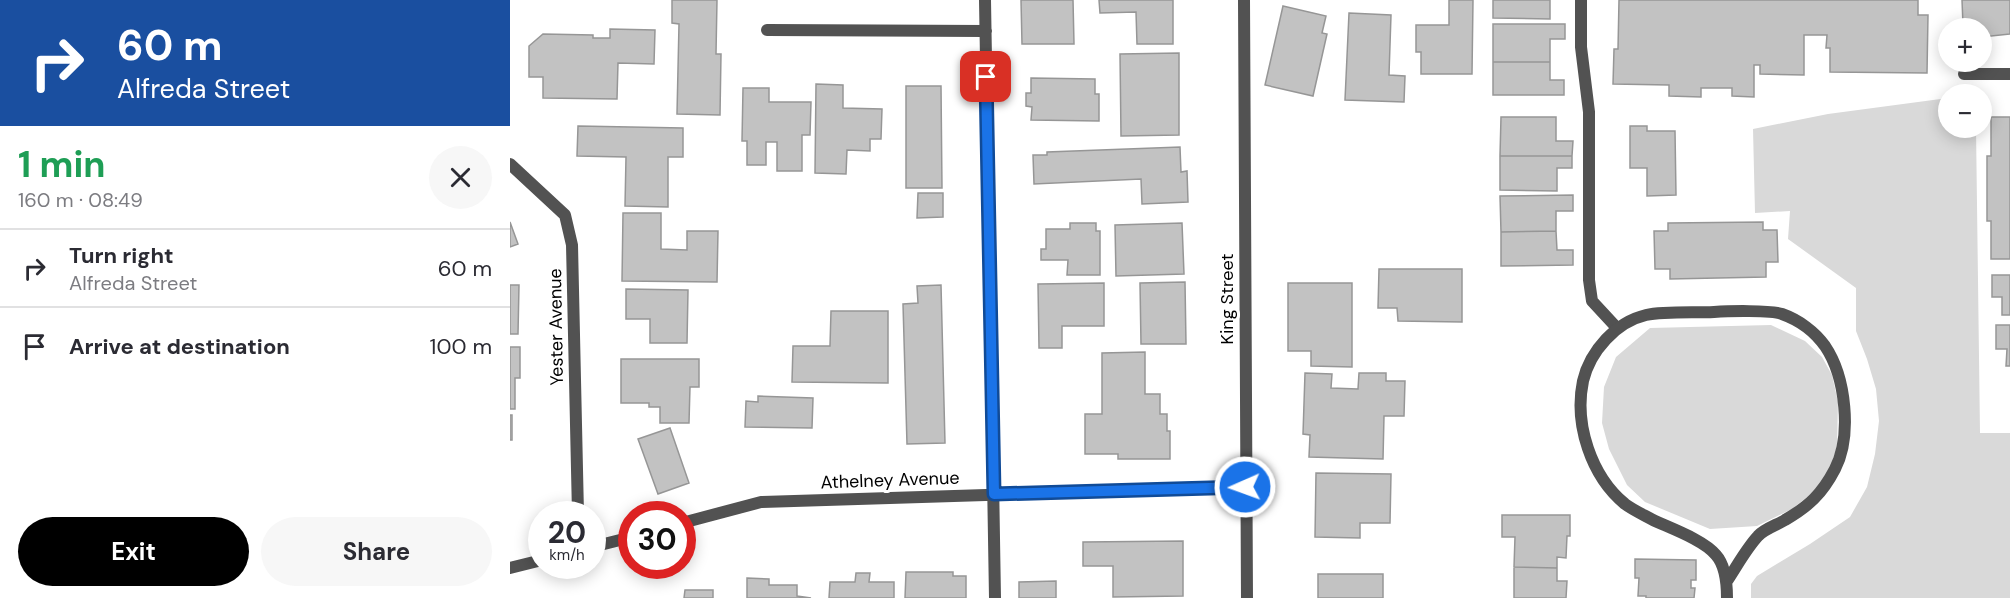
<!DOCTYPE html>
<html lang="en">
<head>
<meta charset="utf-8">
<style>
	:root { --surface:#fff; --page:#f7f7f7; --text:#2b2b33; --muted:#7c7c81; --line:#e1e1e2; --accent:#000 }
	body { margin:0; font-family:"DM Sans",sans-serif; background:var(--page); color:var(--text); height:100vh; display:flex; flex-direction:column; font-size:22px; white-space:nowrap }
	* { box-sizing:border-box; margin:0 }
	p { font-size:20px; color:var(--muted) }
	.icon { flex:none; width:33px; height:33px; fill:none; stroke:currentColor; stroke-width:2; stroke-linecap:round; stroke-linejoin:round }
	.map { position:relative; flex:1; overflow:hidden }
	.side { display:flex; flex-direction:column; background:var(--surface); width:510px }
	.side>* { flex:none }
	.top-card { background:#1a4fa0; color:#fff; overflow:hidden }
	.fabs { position:absolute; left:1428px; top:18px; display:grid; gap:12px }
	.fabs a { display:grid; place-items:center; width:54px; height:54px; border-radius:50%; background:var(--surface); box-shadow:0 3px 15px #0003; font-size:30px }
	.speed { position:absolute; left:18px; top:501px; display:flex; gap:12px; font-size:30px; font-weight:700; text-align:center }
	.speed>* { display:grid; place-content:center; width:78px; height:78px; border-radius:50%; background:var(--surface); box-shadow:0 3px 15px #0003; line-height:1 }
	.speed small { font-size:15px; font-weight:400 }
	.speed .limit { border:9px solid #d22; background:#fff; color:#111 }
	.pin { position:absolute; display:grid; place-items:center; width:51px; height:51px; color:#fff; margin:-26px; border-radius:12px; box-shadow:0 3px 9px #0006 }
	.me { position:absolute; width:66px; margin:-33px; rotate:268deg; stroke-linejoin:round; filter:drop-shadow(0 0 4px #0008) }
	.turn { display:flex; align-items:center; gap:21px; height:126px; padding:0 18px; font-size:27px }
	.turn .icon { width:78px; height:78px; stroke-width:2.5 }
	.turn b { display:block; font-size:42px; line-height:51px }
	.round { display:grid; place-items:center; flex:none; width:63px; height:63px; border-radius:32px; background:var(--page) }
	.summary { display:flex; align-items:center; justify-content:space-between; height:102px; padding:0 18px }
	h1 { font-size:36px; font-weight:700; line-height:45px; color:#1e9e55 }
	.cta { display:flex; gap:12px; margin-top:auto; padding:12px 18px }
	.cta a { flex:1; height:69px; border-radius:36px; background:var(--accent); color:#fff; font-size:24px; font-weight:700; line-height:69px; text-align:center }
	.cta a+a { background:var(--page); color:var(--text) }
	ul { padding:0; list-style:none }
	li { display:flex; align-items:center; gap:18px; height:78px; padding:0 18px; border-top:2px solid var(--line) }
	li div { flex:1 }
	li b { display:block; font-size:22px }
	li em { font-style:normal }
	main { display:flex; flex:1; min-height:0 }
	.map>svg:first-child { display:block }
</style>
</head>
<body>
<main>
<section class="side">
<div class="top-card">
<div class="turn"><svg class="icon" aria-label="right" viewBox="0 0 24 24"><path d="M7 20v-9h11M14 6l5 5-5 5"/></svg><div><b>60 m</b>Alfreda Street</div></div>
</div>
<div class="summary"><div><h1>1 min</h1><p>160 m · 08:49</p></div><a class="round"><svg class="icon" aria-label="close" viewBox="0 0 24 24"><path d="M6 6l12 12M18 6L6 18"/></svg></a></div>
<ul>
<li><svg class="icon" aria-label="right" viewBox="0 0 24 24"><path d="M7 20v-9h11M14 6l5 5-5 5"/></svg><div><b>Turn right</b><p>Alfreda Street</p></div><em>60 m</em></li>
<li><svg class="icon" aria-label="arrive" viewBox="0 0 24 24"><path d="M6 21V4h12l-3 4 3 4H6"/></svg><div><b>Arrive at destination</b></div><em>100 m</em></li>
</ul>
<div class="cta"><a>Exit</a><a>Share</a></div>
</section>
<div class="map">
<svg width="1500" height="598" viewBox="0 0 1500 598">
	<rect width="100%" height="100%" fill="#fff"/>
	<path fill="#d9d9d9" d="M1438,98v30h28l4,305h30v165h-259v-14l6,-8 53,-32 40,-27 17,-30 8,-33 4,-33 -3,-32 -9,-30 -11,-28v-43l-68,-49 2,-28 -35,2 -2,-84 75,-15z
		M1261,325l34,16 17,16 10,18 6,27 -1,44 -6,21 -15,23 -24,19 -35,17 -47,3 -65,-27 -18,-17 -18,-36 -7,-26 2,-36 12,-30 34,-29z"/>
	<path fill="#c2c2c2" stroke="#969696" stroke-width="1.5" d="M162,0h45l-1,54h5l-1,61 -43,-1 2,-90 -7,-1z
		M511,0h52l1,44h-52z
		M589,0h74v44h-36l-1,-32 -36,1z
		M939,0h24l-1,74h-51v-22h-5v-27h33z
		M983,0h57v19l-57,-1z
		M1109,0h299v15h10l-1,58 -97,-1v-24h-4l1,-13h-23v40l-44,-1v-9h-6v32l-22,-1v-8h-31v9l-32,-1v-11l-56,-1 1,-35h4z
		M1452,0h48v34l-28,3 -2,-12h-17z
		M773,6l43,10 -4,17 5,1 -14,62 -48,-11z
		M839,13l42,2 -2,60 16,1 -1,26 -59,-2z
		M983,24h72v15h-15v23h-57z
		M100,29l45,1 -1,34 -36,-1 -1,36 -74,-1v-21h-14v-31l14,-12 50,1v3h17z
		M669,53v82l-58,1 -1,-82z
		M983,62h57v18h14v15h-71z
		M521,78l64,1v15h4v27l-68,-1 1,-13 -6,-1v-13h5z
		M306,84l27,1v23l39,1 -1,30h-11v12l-23,-1 -1,24 -31,-1z
		M396,86h35l1,102h-36z
		M233,88h26v14h42l-1,33h-8v36h-25v-29h-11v23h-19v-24h-5z
		M991,117h55v24h17l-1,15h-72z
		M1481,117h19v142h-19v-38h-4v-65h4z
		M68,126l105,2v29h-15v50l-43,-1 1,-49 -49,-1z
		M1120,126h17v5h28l1,64 -29,1v-28h-17z
		M670,147l1,25 6,-1 1,31 -46,2 -1,-25 -107,5 -1,-29h14v-3z
		M990,156h72v12h-15v23l-57,-1z
		M408,193h25v24l-26,1z
		M1063,195v16h-17v20l-55,1 -1,-36z
		M113,213h38v36l26,1v-19h31l-1,51 -95,-1z
		M0,222l8,22 -8,3z
		M1253,222v8h14l1,32h-12v15l-96,2v-10h-15l-1,-38h14v-8z
		M560,223h26v8h4v44h-33l1,-15h-27v-11h5v-20h24z
		M672,223l2,51 -68,2 -1,-51z
		M1046,231l1,19h16v15l-72,1v-34z
		M869,269h83v53l-64,-1 -1,-13h-19z
		M1482,275h18v40h-8v-18h-10z
		M675,282l1,62h-45l-1,-61z
		M594,283v43h-42v22h-23l-1,-64z
		M778,283h64v84l-41,-1v-15h-23z
		M0,285h9l-1,49h-8z
		M431,285l4,158 -38,1 -4,-140 15,-1 -1,-17z
		M116,289l62,1 -1,53h-37v-24h-24z
		M321,311h57v72l-96,-1 1,-36h37z
		M1486,325h14v41h-4l1,-17h-11z
		M0,347h10v31h-5v31h-5z
		M635,352v42h15v20h7v17h3v28h-52v-5h-33v-40h17v-61z
		M111,359h78v28h-9l-1,36h-29v-16h-11v-4h-28z
		M795,373l27,1 -1,14 27,1 1,-16h27v8h19l-1,35h-20l-1,43 -74,-2 1,-22 -7,-1z
		M248,396l55,2 -1,30 -67,-1 1,-26 12,1z
		M0,415h2v25h-2z
		M160,428l19,55 -31,11 -20,-55z
		M806,473l75,1 -1,49h-30v15l-45,-1z
		M992,515h68v21h-3l-1,22 -9,-1v11l-43,-1 1,-30h-13z
		M673,541v55l-70,1v-31h-30v-24z
		M1125,559l61,1v20h-5v8h4l-1,10h-48v-2h-8l1,-18h-4z
		M1004,567l43,1v13h10l-1,17h-52z
		M396,572h47v4h13v22h-61z
		M346,573h14l-1,9h25v16h-65l1,-16h25z
		M808,574h65v24h-65z
		M237,578l22,1v6h28v11l14,2h-64z
		M546,581v17h-37v-16z
		M175,590h28v8h-29z"/>
	<g fill="none" stroke-linecap="round" stroke-linejoin="round">
		<path stroke="#525252" stroke-width="12" d="M1071,0v47l8,65v168l3,21 25,27"/>
		<path stroke="#525252" stroke-width="12" d="M475,0l10,598
			M734,0l3,598
			M257,30l219,1
			M1454,74h46
			M0,164l55,51 7,30 6,269
			M172,523l79,-21 485,-15
			M82,547l40,-10
			M0,568l32,-8
			M1217,581c10,-15 19,-32 31,-45 6,-7 19,-11 27,-16 24,-14 37,-26 50,-51 17,-33 11,-92 -10,-123 -10,-14 -26,-26 -43,-32 -11,-4 -54,-3 -68,-2 -20,1 -49,-1 -68,3 -30,7 -56,36 -63,66 -9,43 8,95 42,123 8,6 19,11 28,16 17,8 51,20 63,35 9,10 11,30 11,43"/>
	</g>
	<g fill="none" stroke-linecap="round" stroke-linejoin="round">
		<g stroke="#114b97" stroke-width="15">
			<path id="route" d="M476,77l8,417 251,-7"/>
		</g>
		<use href="#route" stroke="#1a73e8" stroke-width="10"/>
	</g>
	<g text-anchor="middle" stroke-width="6" stroke-linejoin="round" paint-order="stroke">
		<g font-size="18" fill="#000" stroke="#fff">
			<text transform="translate(717 299) rotate(-90)" y="6">King Street</text>
			<text transform="translate(46 327) rotate(-91)" y="6">Yester Avenue</text>
			<text transform="translate(380 480) rotate(-2)" y="6">Athelney Avenue</text>
		</g>
	</g>
</svg>
<div class="fabs">
<a>+</a>
<a>−</a>
</div>
<div class="speed"><div>20<small>km/h</small></div><div class="limit">30</div></div>
<div class="pin" style="left:476px;top:77px;background:#d93025"><svg class="icon" aria-label="arrive" viewBox="0 0 24 24"><path d="M6 21V4h12l-3 4 3 4H6"/></svg></div>
<svg class="me" style="left:735px;top:487px" viewBox="-20 -20 40 40"><circle r="17" fill="#1a73e8" stroke="#fff" stroke-width="3"/><path d="M0-11L8 9 0 5-8 9z" fill="#fff"/></svg>
</div>
</main>
</body>
</html>
